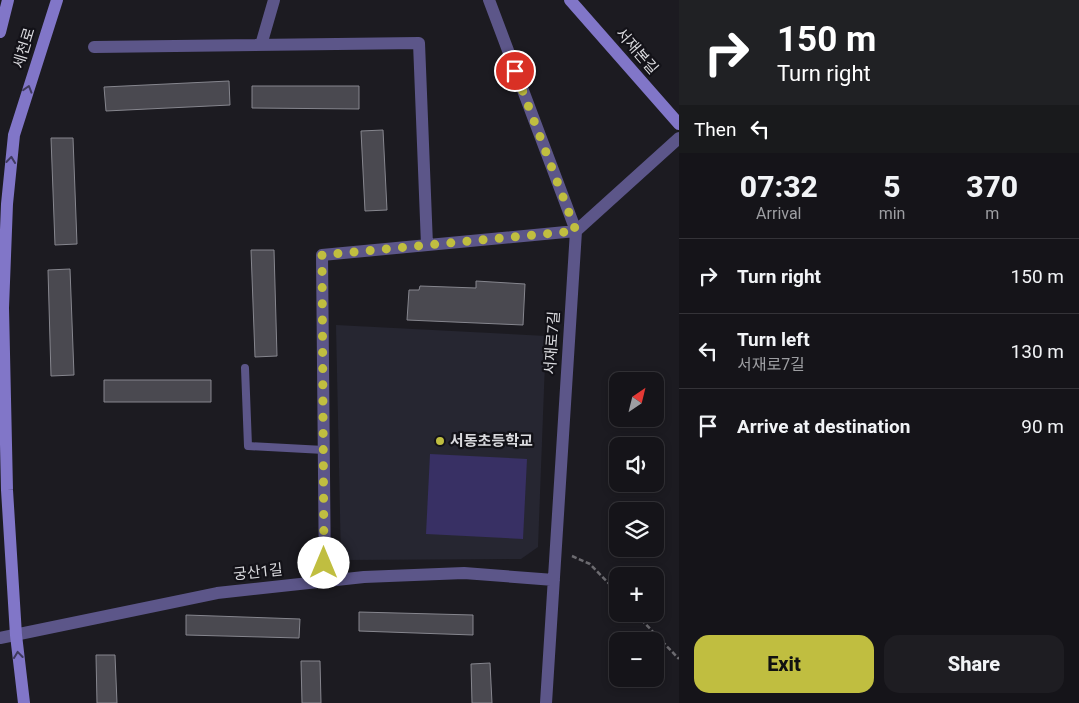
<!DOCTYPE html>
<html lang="en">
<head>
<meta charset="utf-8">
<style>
	:root { --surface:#151419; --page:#1e1d22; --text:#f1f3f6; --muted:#9d9ea2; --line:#343338; --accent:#c0be40 }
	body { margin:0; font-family:Roboto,"Noto Sans KR",sans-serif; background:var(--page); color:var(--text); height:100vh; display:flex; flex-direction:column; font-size:19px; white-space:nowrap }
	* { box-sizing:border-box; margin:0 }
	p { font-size:16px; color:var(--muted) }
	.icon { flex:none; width:28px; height:28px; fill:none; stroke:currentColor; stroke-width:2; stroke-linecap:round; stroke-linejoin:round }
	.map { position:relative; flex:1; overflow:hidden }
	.side { display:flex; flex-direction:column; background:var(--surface); width:400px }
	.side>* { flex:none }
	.banner { background:#202124; color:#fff; overflow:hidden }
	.needle { width:32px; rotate:35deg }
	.controls { position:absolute; left:609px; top:372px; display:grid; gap:10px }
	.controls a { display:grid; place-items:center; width:55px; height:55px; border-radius:10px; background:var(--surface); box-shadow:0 2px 8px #0003,0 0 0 1px var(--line); font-size:25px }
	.pin { position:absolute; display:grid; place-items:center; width:42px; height:42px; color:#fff; margin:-21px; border:2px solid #fff; border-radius:50%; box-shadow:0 1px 5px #0007 }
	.me { position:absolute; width:55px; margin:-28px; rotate:0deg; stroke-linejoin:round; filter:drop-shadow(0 0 4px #0008) }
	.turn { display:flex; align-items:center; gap:18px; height:105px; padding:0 15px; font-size:22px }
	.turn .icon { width:65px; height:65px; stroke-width:2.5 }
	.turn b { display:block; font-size:35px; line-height:42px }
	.then { display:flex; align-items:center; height:48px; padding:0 15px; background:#0003; gap:10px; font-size:19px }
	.eta { display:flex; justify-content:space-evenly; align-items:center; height:85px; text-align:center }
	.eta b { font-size:30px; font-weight:800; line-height:35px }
	.action { display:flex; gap:10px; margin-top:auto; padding:10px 15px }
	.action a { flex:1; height:58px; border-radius:15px; background:var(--accent); color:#111; font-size:20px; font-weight:800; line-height:58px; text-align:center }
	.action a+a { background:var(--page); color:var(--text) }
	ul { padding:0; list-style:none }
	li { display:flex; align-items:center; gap:15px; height:75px; padding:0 15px; border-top:1px solid var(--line) }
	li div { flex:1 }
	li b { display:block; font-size:19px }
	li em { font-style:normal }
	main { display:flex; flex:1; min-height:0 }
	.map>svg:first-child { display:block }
</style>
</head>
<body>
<main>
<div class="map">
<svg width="679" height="703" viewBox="0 0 679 703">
	<rect width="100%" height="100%" fill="#1c1b21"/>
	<path fill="#262631" d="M336,325l210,11 -8,211 -17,12 -180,1z"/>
	<path fill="#383064" d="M430,454l97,5 -4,80 -97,-5z"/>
	<path fill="#4a4950" stroke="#86868e" d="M229,81l1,24 -124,6 -2,-24z
		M252,86h107v23l-107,-1z
		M383,130l4,80 -22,1 -4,-80z
		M51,138h22l4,106 -22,1z
		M251,250h23l3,106 -22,1z
		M70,269l4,106 -23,1 -3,-106z
		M476,281l49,3 -2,41 -116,-5 2,-30h10l1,-4 56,2z
		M104,380h107v22h-107z
		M359,612l114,3v20l-114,-4z
		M186,615l114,4 -1,19 -113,-3z
		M96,655h19l2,48h-20z
		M301,661h19l1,42h-19z
		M490,663l2,40h-20l-1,-39z"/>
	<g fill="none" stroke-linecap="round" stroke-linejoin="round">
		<path stroke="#6c6b70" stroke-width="2.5" stroke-dasharray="5 2.5" stroke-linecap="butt" d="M572,556l18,8 28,29
			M636,614l43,45"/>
		<path stroke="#5c5689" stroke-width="8" d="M245,368l3,78 76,4"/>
		<path stroke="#5c5689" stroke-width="12" d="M489,0l87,231 -30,472
			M261,45l13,-45
			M94,47l325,-4 8,202
			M325,582l-3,-327 254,-24 103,-93
			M0,638l217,-45 147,-16 100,-4 90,7"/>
		<path stroke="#8176c8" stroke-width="12" d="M570,0l109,124
			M0,32l8,-32
			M24,703l-8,-68 -9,-145 -4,-182 4,-104 7,-69 43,-135"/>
	</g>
	<defs><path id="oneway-chevron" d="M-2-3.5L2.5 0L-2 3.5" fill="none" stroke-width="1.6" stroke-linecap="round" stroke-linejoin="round" transform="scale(1.25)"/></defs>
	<g stroke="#3f3a5e">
		<use href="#oneway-chevron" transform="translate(28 89) rotate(-73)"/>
		<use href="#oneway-chevron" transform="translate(11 160) rotate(-84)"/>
		<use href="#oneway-chevron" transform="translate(18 655) rotate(-97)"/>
	</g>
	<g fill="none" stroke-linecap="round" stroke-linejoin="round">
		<path stroke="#c0be40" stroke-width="9" stroke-dasharray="0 16.2" d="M324,563l-2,-308 254,-24 -61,-160"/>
	</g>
	<circle fill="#c0be40" stroke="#131218" stroke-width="2" cx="440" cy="441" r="5"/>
	<g text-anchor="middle" stroke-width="4.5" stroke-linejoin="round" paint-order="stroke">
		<g font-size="15" fill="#dadade" stroke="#131218">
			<text transform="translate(24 48) rotate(-73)" y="5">세천로</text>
			<text transform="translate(637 51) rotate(49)" y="5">서재본길</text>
			<text transform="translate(552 343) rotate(-86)" y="5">서재로7길</text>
			<text transform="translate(258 572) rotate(-6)" y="5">궁산1길</text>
		</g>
		<g font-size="15" font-weight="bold" fill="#dadade" stroke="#131218" text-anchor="start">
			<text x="450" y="446">서동초등학교</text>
		</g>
	</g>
</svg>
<div class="controls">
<a><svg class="needle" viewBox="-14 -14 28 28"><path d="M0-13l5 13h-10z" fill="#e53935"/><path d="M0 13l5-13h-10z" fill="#9d9ea2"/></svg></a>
<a><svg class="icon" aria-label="sound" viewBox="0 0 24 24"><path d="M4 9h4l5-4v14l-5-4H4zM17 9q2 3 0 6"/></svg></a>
<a><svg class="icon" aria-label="layers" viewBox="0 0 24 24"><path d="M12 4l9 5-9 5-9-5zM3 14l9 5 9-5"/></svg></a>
<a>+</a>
<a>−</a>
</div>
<div class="pin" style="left:515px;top:71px;background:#d93025"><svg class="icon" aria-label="arrive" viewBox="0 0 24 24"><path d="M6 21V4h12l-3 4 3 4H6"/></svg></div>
<svg class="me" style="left:324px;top:563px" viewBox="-20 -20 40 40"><circle r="19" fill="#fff"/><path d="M0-13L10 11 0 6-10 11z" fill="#c0be40"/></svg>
</div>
<section class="side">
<div class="banner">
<div class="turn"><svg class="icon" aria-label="right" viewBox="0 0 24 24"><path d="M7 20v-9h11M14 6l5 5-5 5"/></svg><div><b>150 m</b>Turn right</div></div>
<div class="then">Then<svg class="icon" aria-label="left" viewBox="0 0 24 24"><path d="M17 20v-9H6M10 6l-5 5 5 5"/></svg></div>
</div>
<div class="eta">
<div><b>07:32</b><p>Arrival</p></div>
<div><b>5</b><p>min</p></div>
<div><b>370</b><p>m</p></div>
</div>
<ul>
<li><svg class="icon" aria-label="right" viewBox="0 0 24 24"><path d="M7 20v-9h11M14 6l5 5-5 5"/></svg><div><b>Turn right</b></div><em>150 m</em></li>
<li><svg class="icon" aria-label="left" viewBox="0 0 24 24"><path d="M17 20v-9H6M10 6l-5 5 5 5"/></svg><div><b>Turn left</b><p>서재로7길</p></div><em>130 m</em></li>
<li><svg class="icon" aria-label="arrive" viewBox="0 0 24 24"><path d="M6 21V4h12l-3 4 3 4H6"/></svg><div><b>Arrive at destination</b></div><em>90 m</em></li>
</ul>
<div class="action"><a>Exit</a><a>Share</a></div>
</section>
</main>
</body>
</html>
